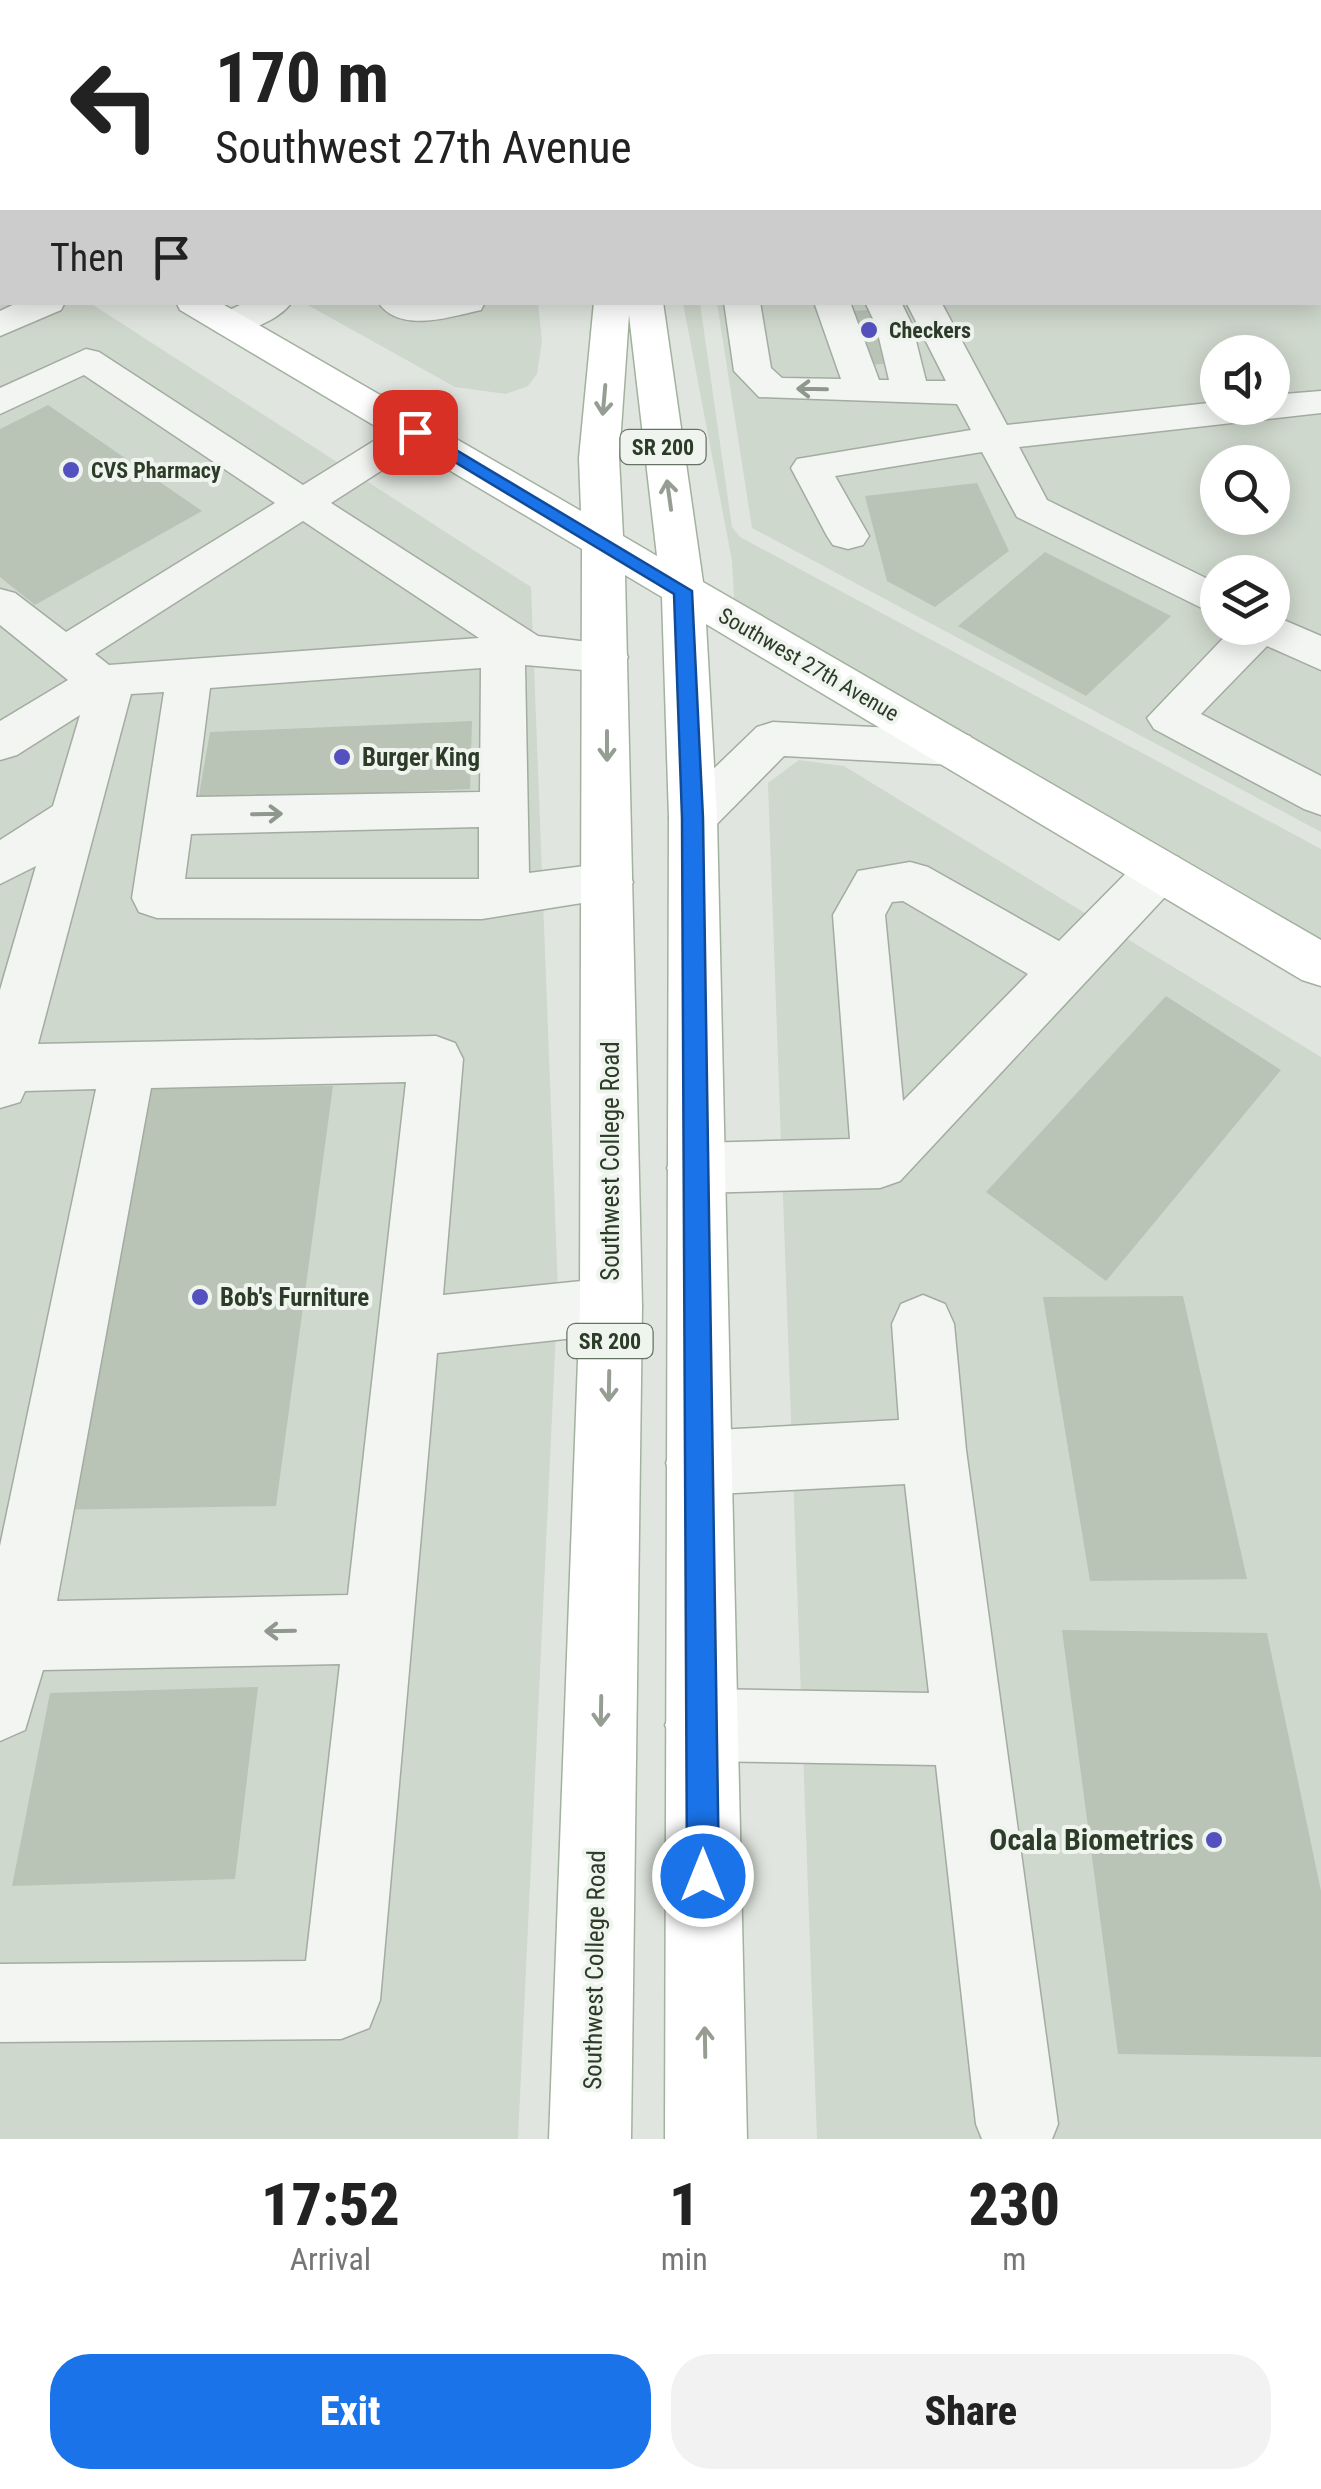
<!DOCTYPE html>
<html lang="en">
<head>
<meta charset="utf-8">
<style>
	:root { --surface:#fff; --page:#f2f2f2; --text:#222; --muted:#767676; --accent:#1a73e8 }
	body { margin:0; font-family:"Roboto Condensed",sans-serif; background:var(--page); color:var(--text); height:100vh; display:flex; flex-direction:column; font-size:38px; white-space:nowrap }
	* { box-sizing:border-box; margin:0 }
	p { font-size:32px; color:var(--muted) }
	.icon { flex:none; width:55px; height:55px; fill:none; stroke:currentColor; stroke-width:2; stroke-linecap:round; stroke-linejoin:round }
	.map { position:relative; height:2139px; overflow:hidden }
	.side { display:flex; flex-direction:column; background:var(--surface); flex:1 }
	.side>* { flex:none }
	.banner { position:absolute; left:0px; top:0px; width:1322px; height:305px; box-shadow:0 5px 25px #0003; background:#fff; color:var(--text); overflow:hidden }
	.buttons { position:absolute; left:1200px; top:335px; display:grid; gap:20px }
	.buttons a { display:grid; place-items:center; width:90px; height:90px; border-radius:50%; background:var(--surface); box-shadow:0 5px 25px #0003; font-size:50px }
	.pin { position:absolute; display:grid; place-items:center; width:85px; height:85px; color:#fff; margin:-42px; border-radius:20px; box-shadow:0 5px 15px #0006 }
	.me { position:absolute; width:110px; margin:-55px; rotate:0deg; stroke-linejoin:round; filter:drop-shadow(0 0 8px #0008) }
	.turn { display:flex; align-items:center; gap:35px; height:210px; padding:0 50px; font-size:45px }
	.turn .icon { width:130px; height:130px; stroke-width:2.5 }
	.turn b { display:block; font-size:70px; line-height:85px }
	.then { display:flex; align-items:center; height:95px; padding:0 50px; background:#0003; gap:20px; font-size:38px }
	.eta { display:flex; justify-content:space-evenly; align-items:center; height:170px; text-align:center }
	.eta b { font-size:60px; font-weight:800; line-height:70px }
	.cta { display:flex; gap:20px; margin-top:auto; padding:20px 50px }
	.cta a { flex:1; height:115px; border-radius:40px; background:var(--accent); color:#fff; font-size:40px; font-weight:800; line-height:115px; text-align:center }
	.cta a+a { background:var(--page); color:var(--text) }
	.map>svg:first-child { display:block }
</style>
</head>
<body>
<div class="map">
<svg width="1321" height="2139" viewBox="0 0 1321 2139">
	<rect width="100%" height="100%" fill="#e0e6df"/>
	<path fill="#cfd8cd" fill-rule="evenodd" d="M0,0h508v2h-506v133z
		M670,0h651v832l-569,-304 -35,-225 603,-1v-300zM1218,352h54v56h-54zM1218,462h54v56h-54zM1218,572h54v56h-54z
		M0,245l2,57 88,1 441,284 27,703 -40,849h-518z
		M304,303h234l4,38 -5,33 -9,12 -22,8 -51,-7z
		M683,303h17l32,224 8,10 581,312v92l-587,-342 -2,-38z
		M799,760l45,6 477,291v1082h-504l-49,-1356z"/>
	<path fill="#b9c3b6" d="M872,310l21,53 -23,2 -20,-54z
		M48,405l154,106 -167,94 -35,-28v-148z
		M977,483l32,68 -74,56 -48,-26 -22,-85z
		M1045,552l126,64 -85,80 -128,-70z
		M472,721l-2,68 -272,12 12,-69z
		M1166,996l115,74 -175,211 -120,-89z
		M333,1086l-57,420 -227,4 93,-421z
		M1183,1296l64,283 -157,2 -47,-284z
		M1062,1630l205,3 54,258v166l-203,-3z
		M258,1687l-23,192 -223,7 38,-193z"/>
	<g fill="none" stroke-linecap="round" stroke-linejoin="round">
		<g stroke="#a3aca1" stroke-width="3">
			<path id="minor" d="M210,0h28v2h-28z
				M446,0h28l1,2h-28z
				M755,0h28l1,2h-28z
				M0,76l2,1v18h-2z
				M1320,81h1v18h-1z
				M1320,204h1v21h-1z
				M19,302h46l-4,8 -61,26v-25z
				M246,302h46c-13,19 -53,35 -75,30l-5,-8 5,-8z
				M378,302h107l-4,8c-31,7 -82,24 -103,-8z
				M724,302h36l11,66 11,10 59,1 -27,-77h36l29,78h10l-13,-55 -11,-23h36l11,23 14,56h20l-40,-79h35l66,123 211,-23v6h54v-13l49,-4v22l-302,34 28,53 171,84v32l-201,-99 -35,-65 -147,24 34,60 -6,9 -15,4 -15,-4 -6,-9 -36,-68 6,-9 174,-29 -14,-26 -198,-7 -25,-26z
				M86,349l13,3 204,133 98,-61 14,-4 14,4 5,8 -5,8 -98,63 207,133 84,10 6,11 -6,11 -16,4 -81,-7 4,208 79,-10 18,5 7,14 -7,14 -144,23 -325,-1 -18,-6 -7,-14 32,-206 -33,2 -93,350 398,-8 19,7 8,16 -20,236 168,-17 22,8 9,20 -9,20 -22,8 -174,19 -57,647 -11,28 -28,11 -341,3v-78l306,-3 34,-297 -297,6 -18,60 -25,11v-195l96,-457 -71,2 -5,11 -20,6v-118l36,-124 -36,18v-44l53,-34 27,-91 -63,40 -17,5v-39l68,-41 -68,-55v-36l15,4 51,39 209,-129 -191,-128 -84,39v-26zM303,521l176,117 -370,27 -14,-11zM481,668l-1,124 -284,5 14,-109zM479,827v52h-294l6,-45zM406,1082l-58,513 -291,6 94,-513z
				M1272,615l49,21v34l-54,-24 -66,68 120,62v39l-17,-6 -150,-80 -7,-11 86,-90h39z
				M773,722l180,9 17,5 6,12 -6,12 -17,5 -169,-9 -74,75 -17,5 -17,-5 -7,-13 7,-13 81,-78z
				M1160,851l18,6 7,13 -7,13 -278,298 -20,7 -184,5 -20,-7 -9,-18 9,-18 20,-7 154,-4 -17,-224 25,-44 52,-9 18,5 131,74 83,-84zM903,901l125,73 -125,127 -18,-186 7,-13z
				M923,1295l22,9 9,20 12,126 92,674 -6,15h-70l-6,-15 -40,-359 -235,-4 -25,-11 -11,-25 11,-25 25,-11 228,4 -24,-209 -207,11 -23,-9 -9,-23 9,-23 23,-9 201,-11 -7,-96 9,-20z"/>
		</g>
		<g stroke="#a3b19f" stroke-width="3">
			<path id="major" d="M582,0h28v2h-28z
				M0,180l2,1v21l-2,-1z
				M176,302h43l362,209 -2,-53 15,-156h69l40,280 618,358v46l-19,-6 -596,-356 11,194 30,1321h-82l4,-1321 -7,-221 -37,-22 17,731 -11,833h-82l31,-833 2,-757 -402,-239zM629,315l28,241 -34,-20 -4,-78z"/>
		</g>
		<use href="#minor" fill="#f2f5f1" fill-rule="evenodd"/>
		<use href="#major" fill="#fff" fill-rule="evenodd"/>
	</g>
	<defs><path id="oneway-shaft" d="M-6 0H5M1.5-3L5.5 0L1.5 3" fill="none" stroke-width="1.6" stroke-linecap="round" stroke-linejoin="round" transform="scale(2.5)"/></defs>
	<g stroke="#8f988d">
		<use href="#oneway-shaft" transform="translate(812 389) rotate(-179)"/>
		<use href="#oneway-shaft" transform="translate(267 814) rotate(-1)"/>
		<use href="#oneway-shaft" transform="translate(280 1631) rotate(179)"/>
	</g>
	<g stroke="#969e94">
		<use href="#oneway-shaft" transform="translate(604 400) rotate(95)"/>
		<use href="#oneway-shaft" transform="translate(669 495) rotate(-98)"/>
		<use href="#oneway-shaft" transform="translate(607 746) rotate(90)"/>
		<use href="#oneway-shaft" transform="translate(609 1386) rotate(91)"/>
		<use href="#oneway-shaft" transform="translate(601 1711) rotate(91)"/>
		<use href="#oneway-shaft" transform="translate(705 2042) rotate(-91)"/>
	</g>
	<path fill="#1a73e8" stroke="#114b97" stroke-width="2.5" d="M410,429h11l271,162 11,227 16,1058 -5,11 -11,4 -11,-4 -5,-11 -5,-1058 -8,-224 -264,-159z"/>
	<g fill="#5450bf" stroke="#eff4ee" stroke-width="4">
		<circle cx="869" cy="330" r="10"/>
		<circle cx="71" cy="470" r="10"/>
		<circle cx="342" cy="757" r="10"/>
		<circle cx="200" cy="1297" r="10"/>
		<circle cx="1214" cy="1840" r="10"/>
	</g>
	<g text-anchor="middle" stroke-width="8" stroke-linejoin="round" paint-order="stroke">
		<g font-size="22" font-weight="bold" fill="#2c3c29" stroke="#eff4ee" text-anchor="start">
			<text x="889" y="338">Checkers</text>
			<text x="91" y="478">CVS Pharmacy</text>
		</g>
		<g fill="#eff4ee" stroke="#667364" stroke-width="2.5">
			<rect x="620.5" y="430" width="85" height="34" rx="8"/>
			<rect x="567.5" y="1324" width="85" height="34" rx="8"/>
		</g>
		<g font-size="22" font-weight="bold" fill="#2c3c29">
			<text x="663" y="455">SR 200</text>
			<text x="610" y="1349">SR 200</text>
		</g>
		<g font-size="22" fill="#2c3c29" stroke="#eff4ee">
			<text transform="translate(809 664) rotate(30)" y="8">Southwest 27th Avenue</text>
		</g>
		<g font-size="25" font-weight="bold" fill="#2c3c29" stroke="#eff4ee" text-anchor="start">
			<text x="362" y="766">Burger King</text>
			<text x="220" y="1306">Bob's Furniture</text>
		</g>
		<g font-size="25" fill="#2c3c29" stroke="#eff4ee">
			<text transform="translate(610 1161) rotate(-90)" y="9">Southwest College Road</text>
			<text transform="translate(594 1970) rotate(-89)" y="9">Southwest College Road</text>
		</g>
		<g font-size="30" font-weight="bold" fill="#2c3c29" stroke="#eff4ee" text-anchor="end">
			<text x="1194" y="1850">Ocala Biometrics</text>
		</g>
	</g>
</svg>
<div class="buttons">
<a><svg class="icon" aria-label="sound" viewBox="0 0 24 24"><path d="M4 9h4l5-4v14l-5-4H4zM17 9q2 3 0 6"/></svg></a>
<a><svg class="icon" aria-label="search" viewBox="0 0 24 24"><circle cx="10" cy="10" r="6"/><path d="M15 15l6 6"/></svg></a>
<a><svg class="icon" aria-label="layers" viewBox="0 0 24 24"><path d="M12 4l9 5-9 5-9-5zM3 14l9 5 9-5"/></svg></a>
</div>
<div class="pin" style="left:415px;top:432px;background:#d93025"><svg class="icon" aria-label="arrive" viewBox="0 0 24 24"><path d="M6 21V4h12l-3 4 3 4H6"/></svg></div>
<svg class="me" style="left:703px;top:1876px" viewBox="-20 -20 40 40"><circle r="17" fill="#1a73e8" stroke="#fff" stroke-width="3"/><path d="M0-11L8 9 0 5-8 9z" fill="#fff"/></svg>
<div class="banner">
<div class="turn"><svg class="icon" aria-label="left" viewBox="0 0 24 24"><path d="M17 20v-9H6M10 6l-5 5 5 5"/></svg><div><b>170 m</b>Southwest 27th Avenue</div></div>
<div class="then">Then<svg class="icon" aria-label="arrive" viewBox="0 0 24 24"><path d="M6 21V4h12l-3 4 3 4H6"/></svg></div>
</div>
</div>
<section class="side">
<div class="eta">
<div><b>17:52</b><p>Arrival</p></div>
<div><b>1</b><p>min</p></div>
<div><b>230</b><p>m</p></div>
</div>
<div class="cta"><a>Exit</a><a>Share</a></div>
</section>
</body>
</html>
